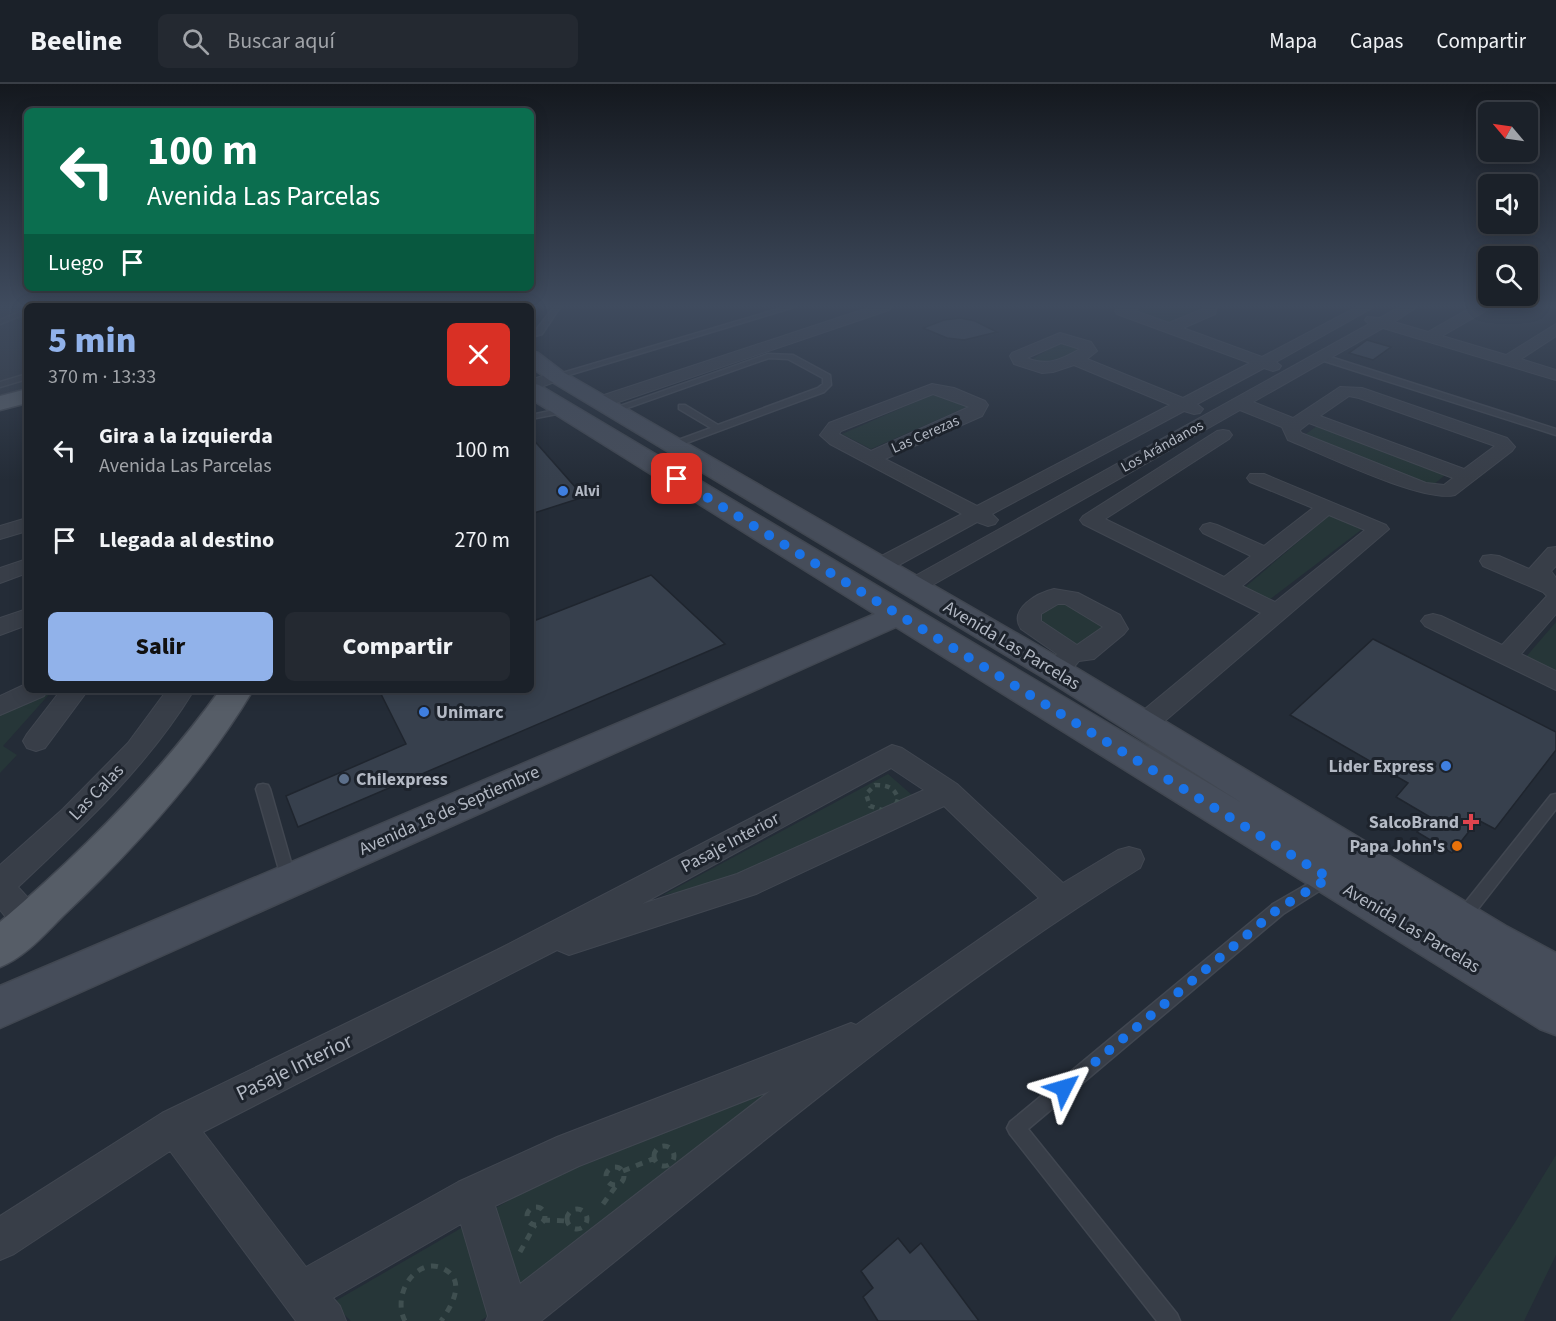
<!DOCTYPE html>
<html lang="es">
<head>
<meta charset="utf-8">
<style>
	:root { --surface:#1b2129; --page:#242931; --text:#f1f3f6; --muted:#a0a3a8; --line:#393e46; --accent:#91b2ea }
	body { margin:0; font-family:"Source Sans 3",sans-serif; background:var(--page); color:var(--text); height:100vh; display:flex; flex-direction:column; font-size:22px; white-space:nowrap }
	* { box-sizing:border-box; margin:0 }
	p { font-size:20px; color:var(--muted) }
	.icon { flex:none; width:33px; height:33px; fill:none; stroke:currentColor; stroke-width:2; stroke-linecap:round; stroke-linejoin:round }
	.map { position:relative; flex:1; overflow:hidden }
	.side { position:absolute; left:24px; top:219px; width:510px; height:390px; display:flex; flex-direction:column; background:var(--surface); border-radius:9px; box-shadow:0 3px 15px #0003,0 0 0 2px var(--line) }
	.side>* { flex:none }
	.hud { position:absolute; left:24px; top:24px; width:510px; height:183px; border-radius:9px; box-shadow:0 3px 15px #0003,0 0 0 2px var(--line); background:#0b6e4f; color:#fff; overflow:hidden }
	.needle { width:39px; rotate:299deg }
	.tools { position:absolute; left:1478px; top:18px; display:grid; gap:12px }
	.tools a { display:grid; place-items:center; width:60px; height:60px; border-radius:9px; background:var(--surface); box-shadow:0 3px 15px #0003,0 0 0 2px var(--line); font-size:30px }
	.pin { position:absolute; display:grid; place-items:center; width:51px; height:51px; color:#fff; margin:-26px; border-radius:12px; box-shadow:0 3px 9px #0006 }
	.me { position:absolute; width:66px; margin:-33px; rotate:50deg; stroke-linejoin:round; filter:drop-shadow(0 0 4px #0008) }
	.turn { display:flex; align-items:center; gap:21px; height:126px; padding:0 24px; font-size:27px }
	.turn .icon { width:78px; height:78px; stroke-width:2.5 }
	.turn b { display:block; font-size:42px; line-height:51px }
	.then { display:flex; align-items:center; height:57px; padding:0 24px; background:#0003; gap:12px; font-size:22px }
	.round { display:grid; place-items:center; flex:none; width:63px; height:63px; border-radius:9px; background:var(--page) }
	.overview { display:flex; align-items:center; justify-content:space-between; height:102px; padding:0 24px }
	h1 { font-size:36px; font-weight:800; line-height:45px; color:var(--accent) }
	.action { display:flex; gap:12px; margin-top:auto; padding:12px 24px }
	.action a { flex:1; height:69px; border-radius:9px; background:var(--accent); color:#111; font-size:24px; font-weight:800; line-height:69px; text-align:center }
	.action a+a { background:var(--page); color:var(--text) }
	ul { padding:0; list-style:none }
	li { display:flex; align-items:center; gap:18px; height:90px; padding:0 24px }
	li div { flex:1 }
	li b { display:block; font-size:22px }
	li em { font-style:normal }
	header { display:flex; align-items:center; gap:36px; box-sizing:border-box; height:84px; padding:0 30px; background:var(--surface); border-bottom:2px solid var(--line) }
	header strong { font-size:28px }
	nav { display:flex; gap:33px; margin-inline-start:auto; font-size:21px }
	.search { width:420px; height:54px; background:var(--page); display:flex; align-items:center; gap:15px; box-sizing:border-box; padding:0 21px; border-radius:9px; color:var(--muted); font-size:22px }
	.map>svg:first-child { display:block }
</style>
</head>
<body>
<header>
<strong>Beeline</strong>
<div class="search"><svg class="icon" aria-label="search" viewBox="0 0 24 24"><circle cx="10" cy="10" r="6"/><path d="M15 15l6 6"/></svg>Buscar aquí</div>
<nav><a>Mapa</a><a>Capas</a><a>Compartir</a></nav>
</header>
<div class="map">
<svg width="1556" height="1237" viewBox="0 0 1556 1237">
	<rect width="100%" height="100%" fill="#242c37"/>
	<path fill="#323944" d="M0,223h27v81l-27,7z"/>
	<path fill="#263638" d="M1145,223h55l3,2 -34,16 -36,-14z
		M1061,258l15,4 1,4 -26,14 -20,-4z
		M936,309l33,13 -98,43 -29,-15z
		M1317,342l128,49 -13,11 -129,-50z
		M1332,429l33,14 -96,73 -25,-12z
		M1059,515l47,26 -27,21 -47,-26z
		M1556,538v50l-31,-14z
		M43,606h10l-50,56 14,9 -17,18v-62z
		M888,690l24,21 -5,12 -170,75 -74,13z
		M796,993l-271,215 -45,29h-129l-19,-18 262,-152z
		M1556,1071v100l-32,66h-74l64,-97z"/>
	<path fill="#37404d" stroke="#1f252e" stroke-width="1.5" d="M960,234l15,3 22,11 -33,8 -17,-2 -24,-10 21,-8z
		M1367,256l24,7 -18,13 -24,-7z
		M531,353l53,60 -53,17z
		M651,491l74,69 -427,183 -12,-31 120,-52 -27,-54h152v-68z
		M1373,555l183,93v18l-61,79 -17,-9 -26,33 -35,-21 13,-15 -34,-20 12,-14 -118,-68z
		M898,1154l12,15 11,-10 58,78h-101l-15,-24 10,-9 -12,-17z"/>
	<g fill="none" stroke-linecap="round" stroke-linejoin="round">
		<g stroke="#414751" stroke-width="3">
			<path id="lane" d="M554,223h6l-18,27 -11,3v-4l5,-3z
				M785,223h9l-235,71 -7,-2z
				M27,225v4l-27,11v-4z
				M768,270l25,1 37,20 1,10 -7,7 -151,56 -3,-1v-4l41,-15 -32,-19v-4h6l33,20 100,-37 5,-4v-6l-35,-19 -19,-1 -153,54 -7,-2z
				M1318,271h6l232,74v6l-238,-76z
				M27,290v5l-27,8v-5z
				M564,324l4,2 -1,2 -36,7v-4z
				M263,700l5,1 2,4 26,91 -2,4 -5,2 -5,-2 -2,-4 -26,-91 2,-4z
				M1556,710v15l-89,114 -5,1 -5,-1 -2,-5 2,-5 94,-118z
				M1325,790l5,2 2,4 -2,4 -47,30 -255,215 149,185 3,7h-23l-147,-187 -3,-6 3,-6 263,-218z"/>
		</g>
		<g stroke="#414751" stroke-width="2">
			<path id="street" d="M871,223h20l-2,3 -282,96h-12l-3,-4 3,-4z
				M1120,223h19l-4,4 34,12 34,-14v-2h14l-2,7 -32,14 79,29 95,-50h17l-98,55 5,4 -2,3 -6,2 -9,-3 -67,36 6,5 -3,4 -6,1 -10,-3 -192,103 6,6 -3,4 -7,2 -11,-4 -89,49 -8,2 -8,-2 -3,-5 3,-5 90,-47 -132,-70 -10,-9 9,-12 103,-39 22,4 31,13 3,4 -6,11 -97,43 92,47 193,-101 -96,-40 -21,7 -11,1 -28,-9 -4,-8 2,-3 48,-20 31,9 6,9 -10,8 96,39 67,-35 -133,-49 -2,-3zM1061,259l19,6c-18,10 -33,18 -53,9zM933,310l36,13 -98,44 -32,-17 2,-3z
				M1400,223h17l-23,15 34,10 44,-25h17l-2,3 -45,26 64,19 50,-31v12l-35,23 35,11v10l-173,-52 -130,74 40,16 47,-31 22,1 145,50 8,9 -3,4 -57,44c-33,8 -132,-41 -167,-55l-6,-13 -42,-17 -318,181 -8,2 -8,-2 -3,-5 3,-5 463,-257 -4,-4 2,-3 13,1zM1349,312l10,2 136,48 -31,23 -144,-53zM1309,339l144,55 -9,7 -18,-2 -125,-50 -1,-3z
				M556,287l8,5 -2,3 -31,12v-11z
				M1223,346l6,1 3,4 -3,4 -124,80 119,58 27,-21 -48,-23 -3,-4 3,-4 7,-2 7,2 47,21 49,-38 -63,-26 -3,-4 3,-4h14l122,51 3,4 -237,203 -9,2 -9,-2 -4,-7 4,-7 127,-105 -178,-89 -3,-4 3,-4 134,-85zM1329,431l36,15 -90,72 -33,-16z
				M27,434v13l-27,8v-13z
				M1556,463v19l-5,5 5,7v36l-35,40 35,17v19l-131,-64 -4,-5 4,-5 8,-2 8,2 61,29 45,-49 -4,-4 -60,-26 -3,-5 3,-5 8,-1 8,1 30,13 19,-21z
				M27,475v14l-27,10v-15z
				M1054,505l24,4 42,22 8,14 -4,5 -30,25 -15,2c-10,12 -15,20 -31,16l-3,-6 12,-17 -36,-25c-13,-20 16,-36 33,-40zM1058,520h7l38,23 -26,18 -36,-24v-7z
				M27,525v16l-27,10v-17z
				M26,600l1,6h21l-4,6 -44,19v-19z
				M61,606h27l-43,58 -9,3 -9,-3 -4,-7 4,-7z
				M167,606h27c-46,76 -112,137 -176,197l23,25 5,10 -5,10c-22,8 -28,-7 -41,-22v-45l63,-56 65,-66z
				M892,661l10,3 55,36 106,99 55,-33 11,-3 11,3 4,9 -4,9c-213,131 -404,297 -599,453h-55l2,-5 -27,-92 -128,74 7,8 6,15h-50l-126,-170 -156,103 -14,6v-44l162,-103 335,-163zM891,684l33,22 -187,84 -95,30zM944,722l95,92 -183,127 -5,-2 -294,114 -99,45 -152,85 -103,-135 354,-182 12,5 187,-61zM770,1007l-250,193 -25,-78 84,-40z"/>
		</g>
		<g stroke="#414751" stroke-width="3">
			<path id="secondary" d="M531,267l7,2 25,19 505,291 438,263 50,27v82l-16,-6 -644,-402 -896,401v-42l875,-372 -344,-215v-16l8,2 703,418 -196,-124 -497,-299 -18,-13z"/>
		</g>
		<g stroke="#414751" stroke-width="3">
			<path id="primary" d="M27,305v14l-27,7v-14z
				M220,606h33c-50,84 -119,159 -190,226 -19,19 -38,41 -63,51v-45c82,-70 157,-145 220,-232z"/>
		</g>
		<path stroke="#3f4f50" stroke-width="4.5" stroke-dasharray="5 5" stroke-linecap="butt" d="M875,701c11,0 20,2 23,14l-3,8 -10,4 -15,-5 -4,-12z"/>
		<path stroke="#3f4f50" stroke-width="5" stroke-dasharray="7 7" stroke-linecap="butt" d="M654 1072a10 10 0 1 1 20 0a10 10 0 1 1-20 0Z
			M606 1092a9 9 0 1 1 18 0a9 9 0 1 1-18 0Z
			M623,1087l32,-13
			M603,1120l13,-18
			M527 1132a9 9 0 1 1 18 0a9 9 0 1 1-18 0Z
			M567 1135a10 10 0 1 1 20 0a10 10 0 1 1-20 0Z
			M543,1136l24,1
			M520,1168l15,-27
			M405,1237c-10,-19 0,-47 21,-54 6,-2 13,-1 18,2 23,12 7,38 -3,52"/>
		<use href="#lane" fill="#383e48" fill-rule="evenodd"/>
		<use href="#street" fill="#383e48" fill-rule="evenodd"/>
		<use href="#secondary" fill="#464d5a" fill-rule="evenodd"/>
		<use href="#primary" fill="#565d67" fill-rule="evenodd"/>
	</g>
	<linearGradient id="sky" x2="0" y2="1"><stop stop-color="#14181e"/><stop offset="0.56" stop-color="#3f4b5e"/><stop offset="1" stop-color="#3f4b5e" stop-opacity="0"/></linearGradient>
	<rect width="1556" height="396" fill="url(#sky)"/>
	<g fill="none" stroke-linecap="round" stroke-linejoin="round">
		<path stroke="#1a73e8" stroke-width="10" stroke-dasharray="0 18" d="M677,395l652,399 -51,31 -214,179"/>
	</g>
	<g fill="#3f7fe0" stroke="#1d232c" stroke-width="2">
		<circle cx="563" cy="407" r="6"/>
		<circle cx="424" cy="628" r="6"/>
		<circle cx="1446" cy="682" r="6"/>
	</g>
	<circle fill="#5c6f8a" stroke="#1d232c" stroke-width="2" cx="344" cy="695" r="6"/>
	<path fill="#e0444e" stroke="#1d232c" stroke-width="2" d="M1468 729h6v6h6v6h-6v6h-6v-6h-6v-6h6z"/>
	<circle fill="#e8710a" stroke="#1d232c" stroke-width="2" cx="1457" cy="762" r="6"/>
	<g text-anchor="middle" stroke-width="6" stroke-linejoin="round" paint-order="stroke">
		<g font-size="15" fill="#b3b9c4" stroke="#1d232c">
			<text transform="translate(925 350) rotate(-24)" y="5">Las Cerezas</text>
			<text transform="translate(1162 362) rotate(-29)" y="5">Los Arándanos</text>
		</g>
		<g font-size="15" font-weight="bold" fill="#b3b9c4" stroke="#1d232c" text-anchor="start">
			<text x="575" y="412">Alvi</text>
		</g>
		<g font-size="18" fill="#b3b9c4" stroke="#1d232c">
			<text transform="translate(1012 561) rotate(31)" y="6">Avenida Las Parcelas</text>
			<text transform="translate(96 708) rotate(-46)" y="6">Las Calas</text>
			<text transform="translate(449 726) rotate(-24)" y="6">Avenida 18 de Septiembre</text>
			<text transform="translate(730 758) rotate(-28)" y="6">Pasaje Interior</text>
			<text transform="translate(1412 844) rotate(31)" y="6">Avenida Las Parcelas</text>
		</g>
		<g font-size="18" font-weight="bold" fill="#b3b9c4" stroke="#1d232c" text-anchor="end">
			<text x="436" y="634" text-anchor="start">Unimarc</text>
			<text x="1434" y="688">Lider Express</text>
			<text x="356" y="701" text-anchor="start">Chilexpress</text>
			<text x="1459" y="744">SalcoBrand</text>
			<text x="1445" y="768">Papa John's</text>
		</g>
		<g font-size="21" fill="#b3b9c4" stroke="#1d232c">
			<text transform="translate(294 983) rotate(-26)" y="7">Pasaje Interior</text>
		</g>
	</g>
</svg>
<div class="tools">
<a><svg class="needle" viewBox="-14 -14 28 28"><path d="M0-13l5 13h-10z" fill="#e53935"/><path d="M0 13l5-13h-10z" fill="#a0a3a8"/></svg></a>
<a><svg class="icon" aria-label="sound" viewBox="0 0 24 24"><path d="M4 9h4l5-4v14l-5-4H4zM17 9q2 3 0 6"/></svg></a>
<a><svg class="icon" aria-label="search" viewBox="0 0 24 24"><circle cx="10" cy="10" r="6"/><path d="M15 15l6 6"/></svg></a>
</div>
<div class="pin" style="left:677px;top:395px;background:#d93025"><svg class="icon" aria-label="arrive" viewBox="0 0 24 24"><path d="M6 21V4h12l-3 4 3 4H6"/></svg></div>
<svg class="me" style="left:1064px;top:1004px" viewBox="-20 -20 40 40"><path d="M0-17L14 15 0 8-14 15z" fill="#1a73e8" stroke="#fff" stroke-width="4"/></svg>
<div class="hud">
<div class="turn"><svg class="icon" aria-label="left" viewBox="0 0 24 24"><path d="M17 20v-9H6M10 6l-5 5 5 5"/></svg><div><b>100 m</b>Avenida Las Parcelas</div></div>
<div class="then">Luego<svg class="icon" aria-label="arrive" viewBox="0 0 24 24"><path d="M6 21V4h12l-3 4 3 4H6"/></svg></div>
</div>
<section class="side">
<div class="overview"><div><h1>5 min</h1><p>370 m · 13:33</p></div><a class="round" style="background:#d93025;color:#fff"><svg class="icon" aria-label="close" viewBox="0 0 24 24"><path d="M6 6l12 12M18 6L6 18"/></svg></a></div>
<ul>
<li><svg class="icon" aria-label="left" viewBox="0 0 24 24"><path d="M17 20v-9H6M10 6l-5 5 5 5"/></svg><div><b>Gira a la izquierda</b><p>Avenida Las Parcelas</p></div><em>100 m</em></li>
<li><svg class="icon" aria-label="arrive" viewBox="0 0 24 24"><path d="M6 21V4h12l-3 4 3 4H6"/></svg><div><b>Llegada al destino</b></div><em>270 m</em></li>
</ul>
<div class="action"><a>Salir</a><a>Compartir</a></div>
</section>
</div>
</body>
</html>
